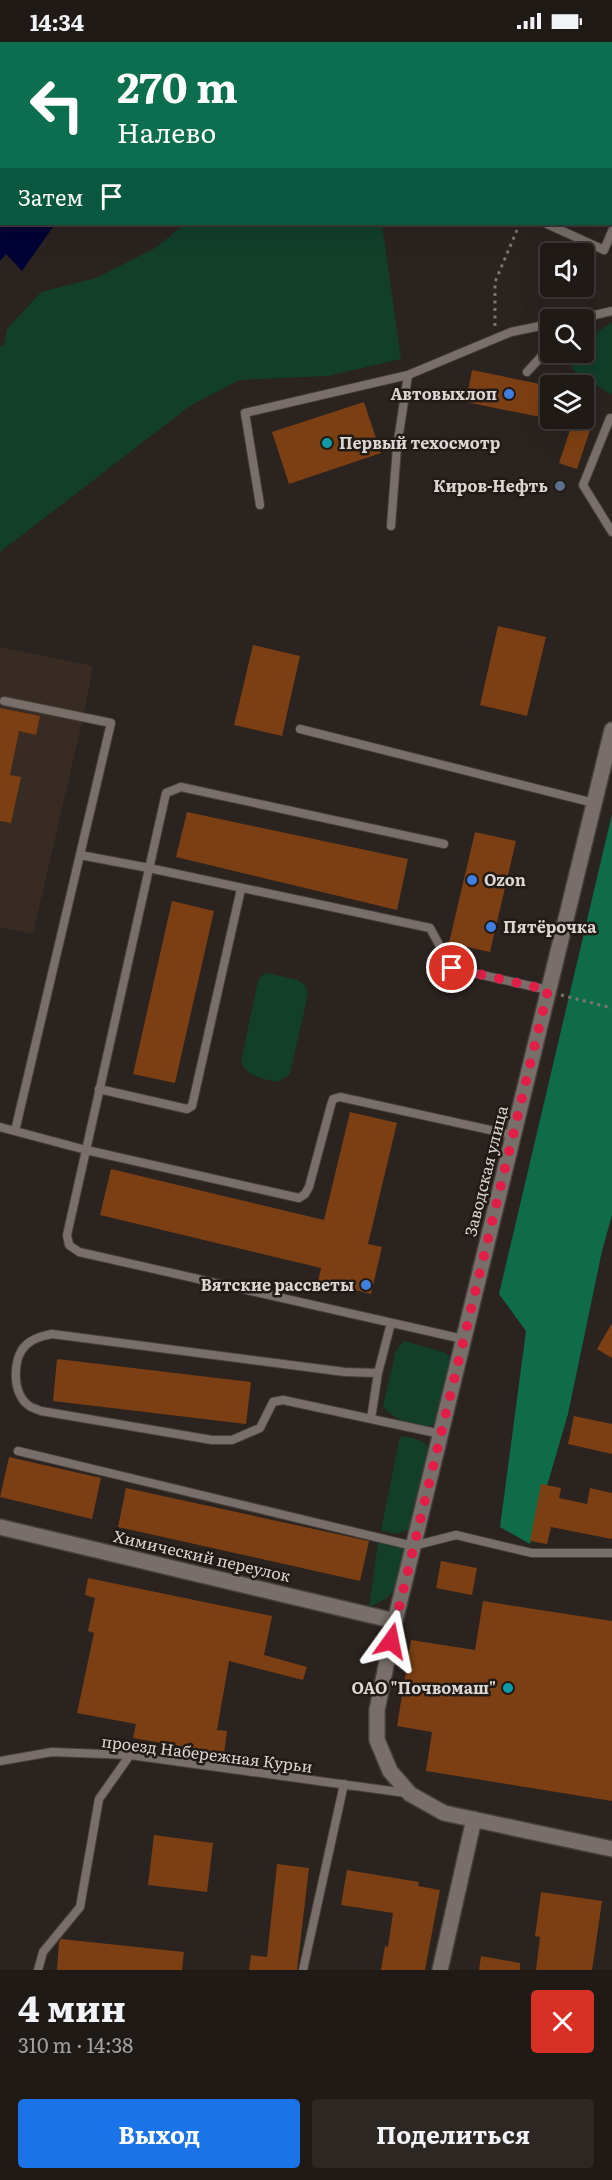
<!DOCTYPE html>
<html lang="ru">
<head>
<meta charset="utf-8">
<style>
	:root { --surface:#201a17; --page:#2d2724; --text:#f1f3f6; --muted:#a2a1a1; --line:#3d3836; --accent:#1a73e8 }
	body { margin:0; font-family:Literata,serif; background:var(--page); color:var(--text); height:100vh; display:flex; flex-direction:column; font-size:22px; white-space:nowrap }
	* { box-sizing:border-box; margin:0 }
	p { font-size:20px; color:var(--muted) }
	.icon { flex:none; width:33px; height:33px; fill:none; stroke:currentColor; stroke-width:2; stroke-linecap:round; stroke-linejoin:round }
	.map { position:relative; height:1928px; overflow:hidden }
	.sheet { display:flex; flex-direction:column; background:var(--surface); flex:1 }
	.sheet>* { flex:none }
	.hud { position:absolute; left:0px; top:0px; width:612px; height:183px; box-shadow:0 6px 24px #0002,0 0 0 2px var(--line); background:#0b6e4f; color:#fff; overflow:hidden }
	.tools { position:absolute; left:540px; top:201px; display:grid; gap:12px }
	.tools a { display:grid; place-items:center; width:54px; height:54px; border-radius:6px; background:var(--surface); box-shadow:0 6px 24px #0002,0 0 0 2px var(--line); font-size:30px }
	.pin { position:absolute; display:grid; place-items:center; width:51px; height:51px; color:#fff; margin:-26px; border:3px solid #fff; border-radius:50%; box-shadow:0 2px 6px #0007 }
	.me { position:absolute; width:66px; margin:-33px; rotate:12deg; stroke-linejoin:round; filter:drop-shadow(0 0 4px #0008) }
	.turn { display:flex; align-items:center; gap:21px; height:126px; padding:0 18px; font-size:27px }
	.turn .icon { width:78px; height:78px; stroke-width:2.5 }
	.turn b { display:block; font-size:42px; line-height:51px }
	.then { display:flex; align-items:center; height:57px; padding:0 18px; background:#0003; gap:12px; font-size:22px }
	.round { display:grid; place-items:center; flex:none; width:63px; height:63px; border-radius:6px; background:var(--page) }
	.headline { display:flex; align-items:center; justify-content:space-between; height:102px; padding:0 18px }
	h1 { font-size:36px; font-weight:700; line-height:45px }
	.primary-button { display:flex; gap:12px; margin-top:auto; padding:12px 18px }
	.primary-button a { flex:1; height:69px; border-radius:6px; background:var(--accent); color:#fff; font-size:24px; font-weight:700; line-height:69px; text-align:center }
	.primary-button a+a { background:var(--page); color:var(--text) }
	.status { display:flex; justify-content:space-between; align-items:center; height:42px; padding:0 30px; background:var(--surface); direction:ltr }
	.status svg { height:16px; fill:currentColor }
	.map>svg:first-child { display:block }
</style>
</head>
<body>
<div class="status"><b>14:34</b><svg viewBox="0 0 49 12"><path d="M0 12V9h3v3zM5 12V6h3v6zM10 12V3h3v9zM15 12V0h3v12zM26 1h20v11H26zM47 4h2v5h-2z"/></svg></div>
<div class="map">
<svg width="612" height="1928" viewBox="0 0 612 1928">
	<rect width="100%" height="100%" fill="#2b231f"/>
	<path fill="#382b24" d="M0,605l93,19 -10,52 -50,216 -33,-7z"/>
	<path fill="#123e2a" d="M185,182h197l19,135 -73,17 -89,4 -49,26 -190,146v-206l4,-1 3,-16 34,-37 55,-14 59,-30z
		M612,280v73l-39,-25 -1,-9 4,-8 8,-1v-10z
		M267,931l31,7 8,6 2,8 -18,80 -13,8c-15,-4 -31,-5 -36,-21l17,-80 3,-5z
		M404,1299l40,11 7,6 -13,64 -9,5c-16,-5 -36,-6 -46,-21l13,-56z
		M400,1394c13,2 22,2 29,13l-18,80 -16,5 -14,-4z
		M378,1500l29,7c-9,32 -4,45 -38,58z"/>
	<path fill="#0e6c48" d="M612,772v401l-10,36 -34,163 -38,130 -30,-17 26,-196 -27,-37z"/>
	<path fill="#000235" d="M0,0h213l-211,2v180h53l-33,47 -16,-17 -6,7z"/>
	<path fill="#7c3f13" d="M472,328l78,16v33l-84,-17z
		M364,360l17,51 -92,31 -17,-52z
		M572,382l18,6 -13,39 -18,-6z
		M498,584l48,11 -19,79 -47,-11z
		M253,603l47,11 -18,80 -48,-11z
		M0,666l40,8 -4,19 -17,-4 -9,44 11,2 -10,46 -11,-2z
		M187,770l221,47 -11,51 -221,-53z
		M475,790l41,9 -26,111 -41,-9z
		M172,859l42,10 -39,172 -42,-9z
		M350,1070l47,11 -29,121 14,3 -11,47 -53,-13 3,-13 -221,-53 11,-46 213,51z
		M612,1281v35l-15,-9z
		M57,1317l194,23 -5,42 -193,-23z
		M574,1374l38,8v30l-44,-10z
		M9,1415l92,21 -9,41 -92,-22z
		M541,1442l20,4 -2,10 28,6 3,-16 22,5v46l-61,-12 -4,17 -17,-3z
		M126,1446l243,53 -9,40 -242,-54z
		M441,1519l36,7 -5,27 -36,-7z
		M88,1536l184,38 -8,39 43,12 -4,13 -74,-19 -12,69 10,1 -3,23 -91,-16 3,-14 -59,-11 17,-80 -6,-2 7,-33 -10,-3z
		M483,1559l129,20v180l-186,-30 6,-39 -35,-6 14,-86 64,10z
		M154,1793l59,8 -6,49 -59,-7z
		M277,1822l32,4 -12,102h-48l2,-15 16,2z
		M347,1828l72,12 -1,4 22,4 -15,80h-44l4,-24 3,1 5,-34 -52,-8z
		M541,1850l61,9 -10,69h-56l4,-33 -5,-1z
		M61,1897l123,13 -2,18h-125l2,-28z
		M481,1914l39,7v7h-41z"/>
	<g fill="none" stroke-linecap="round" stroke-linejoin="round">
		<g stroke="#47413d" stroke-width="10">
			<path id="lane" d="M610,43l2,1
				M547,182l57,26 8,-19
				M573,278l39,-9
				M527,330l23,-25
				M612,376h-2l-27,67 29,47
				M260,463l-15,-92 163,-38 103,-43 39,-8
				M391,484l6,-79 11,-72
				M4,659l107,22 -96,408
				M300,687l294,74
				M444,802l-263,-57 -15,6 -99,442 2,10 10,7 384,87
				M80,813l69,13 281,60 22,40 96,22
				M99,1047l88,20 5,-3 49,-217
				M0,1085l86,23 213,48 6,-4 4,-7 22,-82 2,-6 7,-2 173,38
				M378,1331l-33,-1 -293,-38c-9,2 -19,4 -26,11 -14,13 -14,48 2,60 3,3 9,4 13,6l171,29h20l28,-12 13,-26 10,-2 158,34
				M371,1377l7,-46 13,-50
				M18,1409l395,95 43,-11 76,18h80
				M0,1719l52,-9 78,3 276,38
				M38,1928l5,-18 37,-45 19,-108 31,-44
				M303,1928l41,-186"/>
		</g>
		<g stroke="#47413d" stroke-width="18">
			<path id="street" d="M612,688l-217,891 -18,89v30l13,31 20,23 34,19 168,36
				M0,1485l395,94
				M440,1928l34,-151"/>
		</g>
		<path stroke="#7c7572" stroke-width="3" stroke-dasharray="3 4.5" stroke-linecap="butt" d="M495,284v-44l22,-52
			M561,953l51,13"/>
		<use href="#lane" stroke="#786f6a" stroke-width="8"/>
		<use href="#street" stroke="#786f6a" stroke-width="15"/>
	</g>
	<g fill="none" stroke-linecap="round" stroke-linejoin="round">
		<path stroke="#e11d48" stroke-width="10" stroke-dasharray="0 18" d="M391,1599l157,-651 -96,-22"/>
	</g>
	<g fill="#3f7fe0" stroke="#211a15" stroke-width="2">
		<circle cx="509" cy="352" r="6"/>
		<circle cx="472" cy="838" r="6"/>
		<circle cx="491" cy="885" r="6"/>
		<circle cx="366" cy="1243" r="6"/>
	</g>
	<g fill="#0f9aa8" stroke="#211a15" stroke-width="2">
		<circle cx="327" cy="401" r="6"/>
		<circle cx="508" cy="1646" r="6"/>
	</g>
	<circle fill="#5c6f8a" stroke="#211a15" stroke-width="2" cx="560" cy="444" r="6"/>
	<g text-anchor="middle" stroke-width="5" stroke-linejoin="round" paint-order="stroke">
		<g font-size="16" font-weight="bold" fill="#dbd6d3" stroke="#211a15" text-anchor="end">
			<text x="497" y="358">Автовыхлоп</text>
			<text x="339" y="407" text-anchor="start">Первый техосмотр</text>
			<text x="548" y="450">Киров-Нефть</text>
			<text x="484" y="844" text-anchor="start">Ozon</text>
			<text x="503" y="891" text-anchor="start">Пятёрочка</text>
			<text x="354" y="1249">Вятские рассветы</text>
			<text x="496" y="1652">ОАО "Почвомаш"</text>
		</g>
		<g font-size="16" fill="#dbd6d3" stroke="#211a15">
			<text transform="translate(486 1129) rotate(-76)" y="6">Заводская улица</text>
			<text transform="translate(202 1514) rotate(13)" y="6">Химический переулок</text>
			<text transform="translate(207 1712) rotate(7)" y="6">проезд Набережная Курьи</text>
		</g>
	</g>
</svg>
<div class="tools">
<a><svg class="icon" aria-label="sound" viewBox="0 0 24 24"><path d="M4 9h4l5-4v14l-5-4H4zM17 9q2 3 0 6"/></svg></a>
<a><svg class="icon" aria-label="search" viewBox="0 0 24 24"><circle cx="10" cy="10" r="6"/><path d="M15 15l6 6"/></svg></a>
<a><svg class="icon" aria-label="layers" viewBox="0 0 24 24"><path d="M12 4l9 5-9 5-9-5zM3 14l9 5 9-5"/></svg></a>
</div>
<div class="pin" style="left:452px;top:926px;background:#d93025"><svg class="icon" aria-label="arrive" viewBox="0 0 24 24"><path d="M6 21V4h12l-3 4 3 4H6"/></svg></div>
<svg class="me" style="left:391px;top:1599px" viewBox="-20 -20 40 40"><path d="M0-17L14 15 0 8-14 15z" fill="#e11d48" stroke="#fff" stroke-width="4"/></svg>
<div class="hud">
<div class="turn"><svg class="icon" aria-label="left" viewBox="0 0 24 24"><path d="M17 20v-9H6M10 6l-5 5 5 5"/></svg><div><b>270 m</b>Налево</div></div>
<div class="then">Затем<svg class="icon" aria-label="arrive" viewBox="0 0 24 24"><path d="M6 21V4h12l-3 4 3 4H6"/></svg></div>
</div>
</div>
<section class="sheet">
<div class="headline"><div><h1>4 мин</h1><p>310 m · 14:38</p></div><a class="round" style="background:#d93025;color:#fff"><svg class="icon" aria-label="close" viewBox="0 0 24 24"><path d="M6 6l12 12M18 6L6 18"/></svg></a></div>
<div class="primary-button"><a>Выход</a><a>Поделиться</a></div>
</section>
</body>
</html>
